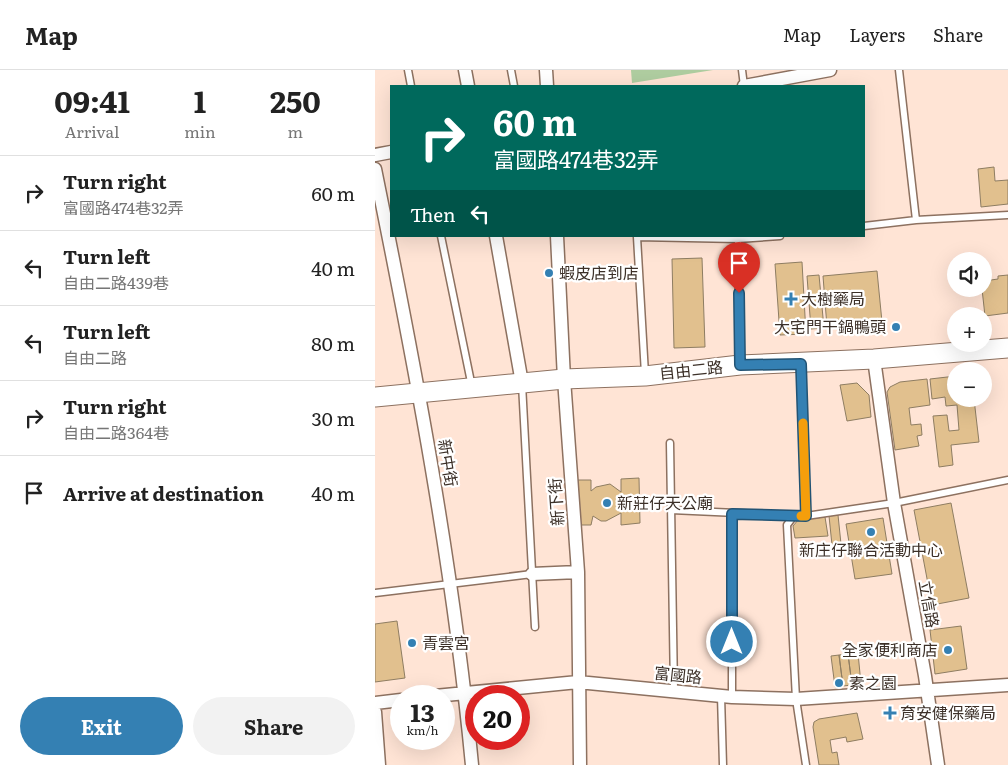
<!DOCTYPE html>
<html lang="en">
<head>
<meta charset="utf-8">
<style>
	:root { --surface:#fff; --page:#f2f2f2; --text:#222; --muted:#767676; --line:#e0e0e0; --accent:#3480b3 }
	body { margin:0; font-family:Literata,"Noto Sans TC",serif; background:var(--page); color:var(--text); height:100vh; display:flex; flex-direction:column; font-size:19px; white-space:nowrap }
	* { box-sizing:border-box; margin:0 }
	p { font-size:16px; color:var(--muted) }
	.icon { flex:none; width:28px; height:28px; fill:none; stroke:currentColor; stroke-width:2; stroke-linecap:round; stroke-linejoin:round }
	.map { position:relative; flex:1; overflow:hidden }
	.panel { display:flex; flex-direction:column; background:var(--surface); width:375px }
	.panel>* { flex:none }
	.hud { position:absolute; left:15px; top:15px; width:475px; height:152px; border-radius:0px; box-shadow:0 5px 20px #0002; background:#00695c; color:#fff; overflow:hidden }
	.tools { position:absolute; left:572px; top:182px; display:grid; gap:10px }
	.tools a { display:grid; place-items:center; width:45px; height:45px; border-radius:50%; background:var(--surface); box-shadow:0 5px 20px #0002; font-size:25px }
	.speed { position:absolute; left:15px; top:615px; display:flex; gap:10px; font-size:25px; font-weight:700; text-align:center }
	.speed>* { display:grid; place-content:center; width:65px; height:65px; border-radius:50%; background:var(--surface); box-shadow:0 5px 20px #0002; line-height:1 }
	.speed small { font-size:12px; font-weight:400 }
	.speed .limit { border:8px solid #d22; background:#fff; color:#111 }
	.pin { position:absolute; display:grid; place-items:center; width:42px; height:42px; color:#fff; margin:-51px -21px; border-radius:50% 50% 50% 0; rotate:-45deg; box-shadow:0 0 5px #0007 }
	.pin .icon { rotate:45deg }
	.me { position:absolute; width:55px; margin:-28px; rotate:0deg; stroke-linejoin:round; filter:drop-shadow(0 0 4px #0008) }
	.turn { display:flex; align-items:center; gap:18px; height:105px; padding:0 20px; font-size:22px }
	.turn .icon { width:65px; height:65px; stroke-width:2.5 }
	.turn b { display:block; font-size:35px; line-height:42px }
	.then { display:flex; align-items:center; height:48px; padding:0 20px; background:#0003; gap:10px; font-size:19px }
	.eta { display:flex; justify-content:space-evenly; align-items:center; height:85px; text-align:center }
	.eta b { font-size:30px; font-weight:700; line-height:35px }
	.cta { display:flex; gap:10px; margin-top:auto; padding:10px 20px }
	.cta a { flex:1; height:58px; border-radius:30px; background:var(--accent); color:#fff; font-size:20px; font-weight:700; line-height:58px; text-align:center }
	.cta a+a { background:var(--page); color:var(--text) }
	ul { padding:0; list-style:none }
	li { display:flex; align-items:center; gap:15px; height:75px; padding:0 20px; border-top:1px solid var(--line) }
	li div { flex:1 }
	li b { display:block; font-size:19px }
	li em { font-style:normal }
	header { display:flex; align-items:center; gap:30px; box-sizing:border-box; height:70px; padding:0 25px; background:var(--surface); border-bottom:1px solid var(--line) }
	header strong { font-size:24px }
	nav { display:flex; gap:28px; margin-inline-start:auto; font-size:18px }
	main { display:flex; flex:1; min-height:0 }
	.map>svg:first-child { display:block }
</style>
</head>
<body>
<header>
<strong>Map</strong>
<nav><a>Map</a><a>Layers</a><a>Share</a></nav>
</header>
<main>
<section class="panel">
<div class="eta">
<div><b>09:41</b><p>Arrival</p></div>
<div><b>1</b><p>min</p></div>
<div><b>250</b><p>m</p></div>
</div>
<ul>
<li><svg class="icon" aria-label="right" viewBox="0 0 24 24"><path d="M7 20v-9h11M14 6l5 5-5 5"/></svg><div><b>Turn right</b><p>富國路474巷32弄</p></div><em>60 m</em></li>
<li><svg class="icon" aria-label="left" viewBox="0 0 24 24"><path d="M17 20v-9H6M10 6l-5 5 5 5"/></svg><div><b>Turn left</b><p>自由二路439巷</p></div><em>40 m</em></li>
<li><svg class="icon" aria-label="left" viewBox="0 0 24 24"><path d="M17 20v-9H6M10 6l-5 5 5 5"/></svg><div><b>Turn left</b><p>自由二路</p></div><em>80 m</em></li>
<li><svg class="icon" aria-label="right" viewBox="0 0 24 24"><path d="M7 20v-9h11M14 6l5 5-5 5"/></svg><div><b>Turn right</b><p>自由二路364巷</p></div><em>30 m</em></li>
<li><svg class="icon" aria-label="arrive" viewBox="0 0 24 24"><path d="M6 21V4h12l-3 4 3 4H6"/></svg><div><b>Arrive at destination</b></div><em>40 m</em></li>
</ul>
<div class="cta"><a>Exit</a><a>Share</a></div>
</section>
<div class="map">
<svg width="633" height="695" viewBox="0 0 633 695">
	<rect width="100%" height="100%" fill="#ffe4d5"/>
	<path fill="#afcda0" d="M256,0h82l-81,13z"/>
	<path fill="#e1c08e" stroke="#8e7d62" d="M619,97l1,14 13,-1v24l-27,3 -3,-38z
		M327,188l3,89 -31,1 -2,-89z
		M427,192l4,72 -26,1 -5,-71z
		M502,201l5,51 -55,5 -4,-51z
		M444,205l5,53 -13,1 -4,-53z
		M633,205v38l-23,3 -3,-27h2v-8l14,-2v-3z
		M581,306v23h18l5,43 -28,3 2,20 -14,2 -6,-51 14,-1 2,16 10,-1 -2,-25 -11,1 -1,-9 -13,2 -2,-20z
		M552,309l3,26 -21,3 2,17 10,-1 1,11 -5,1 2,10 -24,4 -8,-58 3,-5 10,-5z
		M482,313l12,12 2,22 -24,4 -7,-36z
		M264,408l1,45 -19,2v-12l-15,8h-5l-8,-5 -2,9h-14l-3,-45h17v11l5,-4 14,-3 11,8v-13z
		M576,433l18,95 -37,7 -18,-95z
		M463,445l3,29 -9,1 -3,-29z
		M450,447l3,19 -33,2 -2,-12 5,-6z
		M508,448l9,56 -37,5 -9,-55z
		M22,551l8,57 -30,4v-58z
		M586,556l6,43 -32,5 -5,-44z
		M483,583l3,31 -9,1 -4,-31z
		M473,584l4,31 -9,1 -4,-31z
		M464,585l4,31 -8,1 -4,-31z
		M482,643l6,26 -16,3 -1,-5 -16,3 2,13 5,-1 2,13h-20l-6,-38 1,-5 5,-3z"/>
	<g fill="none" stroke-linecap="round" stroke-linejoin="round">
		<g stroke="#8d7160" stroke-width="9">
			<path id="lane" d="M33,0l3,16
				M136,0l3,16
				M367,0l2,16
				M524,0l17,150
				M489,156l52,-6 92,-5
				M66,166l31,151
				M363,169l2,125
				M426,295l5,151
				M270,304l-8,-137 101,2 42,-3
				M147,314l13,243
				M295,373l4,247
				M296,440l135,6 88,-13 114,-23
				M418,447l-6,8 9,174 10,66
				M0,523l157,-19
				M346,626l2,69
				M357,627v-183"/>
		</g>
		<g stroke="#8d7160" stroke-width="15">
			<path id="street" d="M90,0l3,16
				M171,0l1,16
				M369,16l86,-16
				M0,85l16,-3
				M0,99c40,198 78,395 97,596
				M121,166l26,147
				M182,166l7,143 14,193 2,193
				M499,289l20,144 31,173 13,89
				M157,504l46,-2
				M60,626l143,-14 154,15 64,2 212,-14
				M0,633l26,-3
				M0,642l4,53"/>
		</g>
		<g stroke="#8d7160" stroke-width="21">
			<path id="secondary" d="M0,327l189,-18 81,-3 95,-11 134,-6 134,-11"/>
		</g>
		<use href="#lane" stroke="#fff" stroke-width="6"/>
		<use href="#street" stroke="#fff" stroke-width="12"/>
		<use href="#secondary" stroke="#fff" stroke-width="19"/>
	</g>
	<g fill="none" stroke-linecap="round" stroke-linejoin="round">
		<g stroke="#225374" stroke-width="12">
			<path id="route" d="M357,572v-128l74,2 -5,-152 -61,1 -1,-72"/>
		</g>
		<use href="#route" stroke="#3480b3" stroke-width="9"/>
		<path stroke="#f59e0b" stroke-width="9" d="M426,446h5l-3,-93"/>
	</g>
	<g fill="#3480b3" stroke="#fff" stroke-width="2">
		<circle cx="174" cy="203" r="5"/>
		<path d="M413.5 221.5h5v5h5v5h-5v5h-5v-5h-5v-5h5z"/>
		<circle cx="521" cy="257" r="5"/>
		<circle cx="232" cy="433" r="5"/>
		<circle cx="496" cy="462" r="5"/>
		<circle cx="37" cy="573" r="5"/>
		<circle cx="573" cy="580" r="5"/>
		<circle cx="464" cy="613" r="5"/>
		<path d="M512.5 635.5h5v5h5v5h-5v5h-5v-5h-5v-5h5z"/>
	</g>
	<g text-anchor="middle" stroke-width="4.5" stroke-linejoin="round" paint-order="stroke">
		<g font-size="16" fill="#3c3028" stroke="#fff" text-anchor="start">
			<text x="184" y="209">蝦皮店到店</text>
			<text x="426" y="235">大樹藥局</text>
			<text x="511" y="263" text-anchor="end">大宅門干鍋鴨頭</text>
			<text x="242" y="439">新莊仔天公廟</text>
			<text x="496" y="486" text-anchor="middle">新庄仔聯合活動中心</text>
			<text x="47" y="579">青雲宮</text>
			<text x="563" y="586" text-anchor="end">全家便利商店</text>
			<text x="474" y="619">素之園</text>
			<text x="525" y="649">育安健保藥局</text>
		</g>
		<g font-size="16" fill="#3c3028" stroke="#fff">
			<text transform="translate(316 300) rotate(-6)" y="6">自由二路</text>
			<text transform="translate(73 393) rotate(81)" y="6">新中街</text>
			<text transform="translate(181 432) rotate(-94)" y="6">新下街</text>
			<text transform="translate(554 534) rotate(80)" y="6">立信路</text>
			<text transform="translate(303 605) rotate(6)" y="6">富國路</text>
		</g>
	</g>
</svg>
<div class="tools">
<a><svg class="icon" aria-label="sound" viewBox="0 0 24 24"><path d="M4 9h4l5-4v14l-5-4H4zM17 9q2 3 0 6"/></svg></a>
<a>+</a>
<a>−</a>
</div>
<div class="speed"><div>13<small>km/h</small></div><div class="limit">20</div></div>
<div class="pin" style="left:364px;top:223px;background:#d93025"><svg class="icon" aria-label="arrive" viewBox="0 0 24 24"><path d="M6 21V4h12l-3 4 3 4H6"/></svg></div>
<svg class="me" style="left:357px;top:572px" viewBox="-20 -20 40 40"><circle r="17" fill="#3480b3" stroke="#fff" stroke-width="3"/><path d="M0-11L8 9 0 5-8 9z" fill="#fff"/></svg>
<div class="hud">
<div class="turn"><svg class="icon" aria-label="right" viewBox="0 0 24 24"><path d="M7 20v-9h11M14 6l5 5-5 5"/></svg><div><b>60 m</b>富國路474巷32弄</div></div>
<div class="then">Then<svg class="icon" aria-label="left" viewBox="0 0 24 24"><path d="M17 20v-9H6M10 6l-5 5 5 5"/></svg></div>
</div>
</div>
</main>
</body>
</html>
